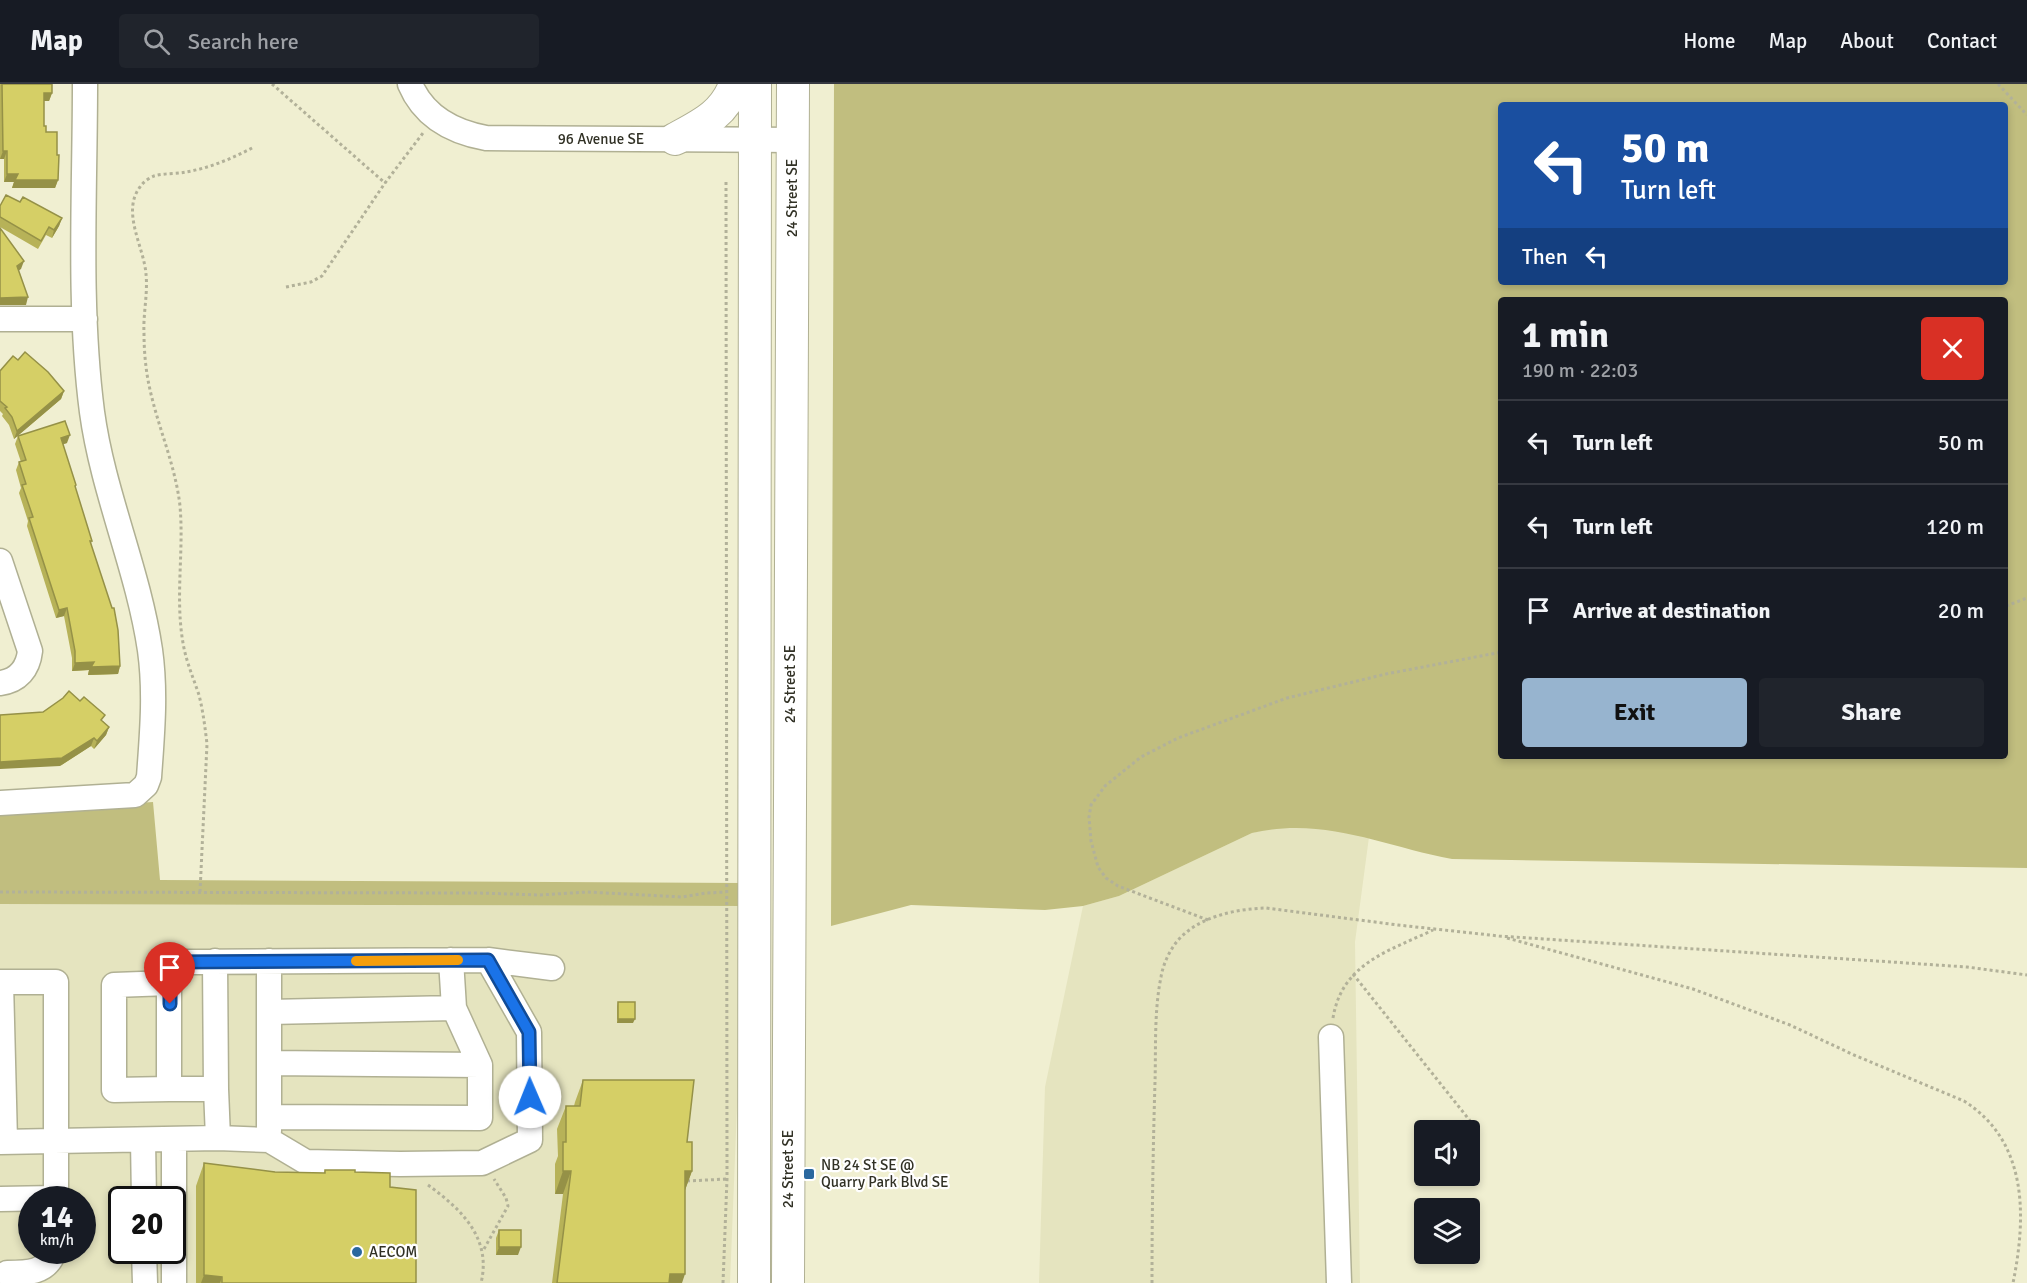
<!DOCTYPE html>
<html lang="en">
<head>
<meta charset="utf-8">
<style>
	:root { --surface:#171b24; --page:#20242c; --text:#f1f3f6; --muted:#9ea1a6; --line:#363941; --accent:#97b4cf }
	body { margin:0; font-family:Signika,sans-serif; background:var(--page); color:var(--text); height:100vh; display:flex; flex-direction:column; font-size:22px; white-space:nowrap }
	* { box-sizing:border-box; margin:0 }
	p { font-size:20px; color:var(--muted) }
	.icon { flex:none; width:33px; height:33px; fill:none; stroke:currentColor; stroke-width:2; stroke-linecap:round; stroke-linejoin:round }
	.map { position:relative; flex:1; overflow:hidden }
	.side { position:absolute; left:1498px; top:213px; width:510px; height:462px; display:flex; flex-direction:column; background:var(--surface); border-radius:6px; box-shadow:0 3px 9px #0003 }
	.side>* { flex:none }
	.top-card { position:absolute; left:1498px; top:18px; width:510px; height:183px; border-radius:6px; box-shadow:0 3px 9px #0003; background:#1a4fa0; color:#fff; overflow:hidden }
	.controls { position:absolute; left:1414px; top:1036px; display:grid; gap:12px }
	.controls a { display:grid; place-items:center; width:66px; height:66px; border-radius:6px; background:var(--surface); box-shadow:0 3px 9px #0003; font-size:30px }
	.speed { position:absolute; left:18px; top:1102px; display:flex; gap:12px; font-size:30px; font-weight:700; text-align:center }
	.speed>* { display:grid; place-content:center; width:78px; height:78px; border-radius:50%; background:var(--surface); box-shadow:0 3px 9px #0003; line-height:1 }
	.speed small { font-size:15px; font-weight:400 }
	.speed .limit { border:3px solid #111; border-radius:9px; background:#fff; color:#111 }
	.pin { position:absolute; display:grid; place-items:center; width:51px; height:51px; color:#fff; margin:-62px -26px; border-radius:50% 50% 50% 0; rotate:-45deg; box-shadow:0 0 6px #0007 }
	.pin .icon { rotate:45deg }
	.me { position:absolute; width:66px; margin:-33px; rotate:359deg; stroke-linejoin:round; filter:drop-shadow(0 0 4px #0008) }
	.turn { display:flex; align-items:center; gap:21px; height:126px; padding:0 24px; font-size:27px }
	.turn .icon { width:78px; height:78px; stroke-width:2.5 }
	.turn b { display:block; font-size:42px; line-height:51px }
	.then { display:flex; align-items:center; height:57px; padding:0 24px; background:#0003; gap:12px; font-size:22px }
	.round { display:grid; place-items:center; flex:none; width:63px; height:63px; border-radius:6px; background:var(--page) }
	.head { display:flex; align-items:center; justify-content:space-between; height:102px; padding:0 24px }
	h1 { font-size:36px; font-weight:800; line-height:45px }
	.cta { display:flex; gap:12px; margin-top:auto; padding:12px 24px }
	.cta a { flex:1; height:69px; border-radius:6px; background:var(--accent); color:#111; font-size:24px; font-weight:800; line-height:69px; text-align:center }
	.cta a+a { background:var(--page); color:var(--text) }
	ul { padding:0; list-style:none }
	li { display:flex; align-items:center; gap:18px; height:84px; padding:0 24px; border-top:2px solid var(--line) }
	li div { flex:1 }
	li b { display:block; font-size:22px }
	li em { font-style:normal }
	header { display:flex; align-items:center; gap:36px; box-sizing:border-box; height:84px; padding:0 30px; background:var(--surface); border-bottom:2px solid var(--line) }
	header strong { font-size:28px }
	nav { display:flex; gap:33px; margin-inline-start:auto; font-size:21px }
	.search { width:420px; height:54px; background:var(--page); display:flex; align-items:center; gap:15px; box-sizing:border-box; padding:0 21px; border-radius:6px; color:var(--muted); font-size:22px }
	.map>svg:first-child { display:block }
</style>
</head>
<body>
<header>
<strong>Map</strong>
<div class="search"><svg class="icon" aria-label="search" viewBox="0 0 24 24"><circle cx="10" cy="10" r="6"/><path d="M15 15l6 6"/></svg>Search here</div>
<nav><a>Home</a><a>Map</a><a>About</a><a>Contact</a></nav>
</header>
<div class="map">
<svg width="2027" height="1199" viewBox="0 0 2027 1199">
	<rect width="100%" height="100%" fill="#f0efd1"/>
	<path fill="#e5e4bf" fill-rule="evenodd" d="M1276,743h27l38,4 28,6 -14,105 5,341h-321l6,-196 38,-181 36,-10 133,-63z
		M0,820l745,2 -15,377h-730zM32,1116h50v51h-50zM122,1116h50v51h-50z"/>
	<path fill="#c1be7f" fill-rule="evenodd" d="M834,0h1193v784l-575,-9c-69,-13 -128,-43 -200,-26l-133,63 -36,10 -38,4 -134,-5 -80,21zM1502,21h504v177h-504zM1502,216h504v456h-504z
		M153,718l7,78 584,3 1,23 -745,-2v-92z"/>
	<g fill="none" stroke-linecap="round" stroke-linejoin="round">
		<g stroke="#b0b093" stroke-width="27">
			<path id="minor" d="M410,0c14,33 43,48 76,54l307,2
				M0,235h85
				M0,477l30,90c-2,18 -12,30 -30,32
				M0,719l135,-8 11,-10 3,-8c3,-42 7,-84 1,-127 -12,-81 -47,-157 -58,-238 -14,-108 -7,-220 -7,-328
				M488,876l64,8
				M215,877l1,128
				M269,877v170
				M0,898h56v216l-56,1
				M1,898l4,159
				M169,899l-55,2v105l55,-1
				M269,928l185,-4 -3,-48
				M1331,953l8,246
				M269,979l211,2 -26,-57
				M269,1033l211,1v-53
				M174,1055v144
				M143,1056l1,60
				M0,1058l218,-4 51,2 37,22 94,2 82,-1 48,-23 -1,-108 -41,-72 -319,2v127h47l2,49
				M144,1167l1,32
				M7,1189c20,0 41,0 47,-22"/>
		</g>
		<g stroke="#b0b093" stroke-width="34">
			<path id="major" d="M675,55c26,-14 50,-25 60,-55
				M754,1199l1,-1199
				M788,1199l5,-1199"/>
		</g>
		<path stroke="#b2b199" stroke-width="3" stroke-dasharray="3 3" stroke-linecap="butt" d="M272,0l113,99
			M1998,0l29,31
			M286,203l25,-5 11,-6 63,-93 38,-50
			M2006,522l21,-8
			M0,808l479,1 61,2 47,-3 95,5 24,-4 20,-1
			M200,808l7,-148c-2,-17 -4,-33 -8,-49 -6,-18 -13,-34 -16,-52 -8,-46 1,-91 -3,-137 -5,-45 -26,-87 -33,-132 -2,-13 -3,-27 -3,-41 -1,-19 4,-39 2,-59 -2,-27 -25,-62 -6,-87 3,-5 9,-9 14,-11 10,-3 22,-2 32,-4 24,-4 47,-14 68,-25
			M1208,836l-90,-34 -12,-8 -8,-11 -7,-26 -2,-24 2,-12 14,-19 36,-29 37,-19 109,-40 99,-24 116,-22
			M1507,854l186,51 97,36 64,30 110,46c63,40 63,113 49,182
			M1353,890l126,158
			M1333,934c9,-55 56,-67 100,-88
			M687,1097l40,-2
			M428,1101c33,24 64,53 53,98
			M484,1165l24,-43 -2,-8 -12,-19
			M723,1199l4,-104 -1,-997
			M1152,1199c0,-67 1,-134 3,-201 1,-34 -1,-71 6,-105 2,-12 7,-23 14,-33 20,-27 60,-35 91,-36l132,17 101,11 468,31 60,8"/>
		<use href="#minor" stroke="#fff" stroke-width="24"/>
		<use href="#major" stroke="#fff" stroke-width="32"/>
	</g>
	<path fill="#b7b258" d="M0,0h52v9l-3,8h-5v25l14,54 -3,8h-43l2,-6h-10v-23h-4z
		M20,118l42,16 -3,8 -7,12 -6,-3 -8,14 -38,-22v-21z
		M18,276l46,31 -3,8 -47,40 -5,-14 -7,-9 1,-2 -3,-3v-40z
		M18,352l49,7 -4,1 12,44 17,53 -1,2 29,123 -2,8 -30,1 1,-5 -17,1v-13l-8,-42 -8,2 -29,-92 1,-5 -9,-28 2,-5 -5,-18 3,-8h2l-6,-18z
		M103,637l6,6 -3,8 -12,14 -3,-3 -31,20z
		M618,918l15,21h-16v-17z
		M583,996l104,62 5,29 -7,19 -3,93h-130l11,-89h-8v-30l3,-8 -1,-27 9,-23h8l1,-4z
		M204,1079l71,9 49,1 1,-3 30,2 35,15 26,96h-220v-97z
		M499,1146l19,25h-22v-17z"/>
	<path fill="#959147" d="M44,9h8l-3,8h-8z
		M3,67h4l-3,8h-4z
		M7,90h11l40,6 -3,8h-43l2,-6h-10z
		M62,134l-3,8 -7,12 2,-8z
		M24,177l-3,8 -7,5 3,-8z
		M28,213l-2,8h-26v-7z
		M64,307l-3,8 -47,40 3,-8z
		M70,351l-3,8 -9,3 3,-8z
		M67,524l-3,8 -8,2 3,-8z
		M94,578l26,4 -2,8 -30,1 1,-5 -17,1 3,-8z
		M109,643l-3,8 -12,14 3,-8z
		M94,654l-3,8 -31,20 -60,3v-7z
		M618,935h17l-2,4h-16z
		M563,1087h8l-8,23h-8z
		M685,1087h7l-8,22z
		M499,1163h22l-3,8h-22z
		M670,1190h15l-3,9h-15z
		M204,1191l18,2 -2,6h-19z"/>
	<path fill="#d5cf66" stroke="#959147" stroke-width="1.5" d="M2,0h50v9h-8v33h2v6h11v23h2l-1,25h-43l3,-6h-11v-23h-4z
		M6,111l14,7 3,-5 39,21 -8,12 -5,-3 -8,14 -41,-24v-11z
		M0,144l24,33 -7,5 11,31 -28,1z
		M25,268l23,20 16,19 -47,40 -5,-14 -7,-9 2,-1 -7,-6v-30l13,-15 5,4z
		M65,337l5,14 -9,3 15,47 -1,1 17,55h-2l22,67h2l4,22 2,36 -29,1 3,-5 -19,1v-12l-8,-43 -8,2 -30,-92 4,-1 -11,-32 4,-1 -7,-22 7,-2 -8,-24z
		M69,607l11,10 4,-4 21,18 -4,5 8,7 -12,14 -3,-3 -32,20 -62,4v-47l43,-3 20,-14z
		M618,918h17v17h-17z
		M583,996h111l-7,62h5v29h-7v103h-15l-1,9h-112l14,-112h-8v-29h3v-36h14z
		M204,1079l71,9 50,1v-3h30v2l35,1v14l26,3v93h-194v-6l-18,-2z
		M499,1146h22v17h-22z"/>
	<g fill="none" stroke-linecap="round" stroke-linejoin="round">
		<g stroke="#114b97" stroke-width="15">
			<path id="route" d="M170,920v-42l318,-2 41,72 1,65"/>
		</g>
		<use href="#route" stroke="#1a73e8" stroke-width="10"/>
		<path stroke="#f59e0b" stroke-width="10" d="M356,877l102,-1"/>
	</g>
	<g fill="#2a689f" stroke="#fff" stroke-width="2">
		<rect x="803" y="1084" width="12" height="12" rx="3"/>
		<circle cx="357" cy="1168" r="6"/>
	</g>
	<g text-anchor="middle" stroke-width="4.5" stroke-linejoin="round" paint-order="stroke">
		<g font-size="15" fill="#313125" stroke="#fff">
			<text x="601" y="60">96 Avenue SE</text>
			<text transform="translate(792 114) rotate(-90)" y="5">24 Street SE</text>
			<text transform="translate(790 600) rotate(-90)" y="5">24 Street SE</text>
			<text transform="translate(788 1085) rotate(-90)" y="5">24 Street SE</text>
		</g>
		<g font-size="15" fill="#313125" stroke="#fff" text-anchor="start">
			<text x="821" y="1086">NB 24 St SE @<tspan x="821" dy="17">Quarry Park Blvd SE</tspan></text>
			<text x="369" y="1173">AECOM</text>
		</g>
	</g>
</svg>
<div class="controls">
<a><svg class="icon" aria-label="sound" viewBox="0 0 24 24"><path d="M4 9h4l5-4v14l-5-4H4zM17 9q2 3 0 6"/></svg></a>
<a><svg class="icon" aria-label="layers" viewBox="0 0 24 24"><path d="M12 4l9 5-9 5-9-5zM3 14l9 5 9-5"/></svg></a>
</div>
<div class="speed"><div>14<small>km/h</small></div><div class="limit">20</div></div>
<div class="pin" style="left:170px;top:920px;background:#d93025"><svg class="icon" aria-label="arrive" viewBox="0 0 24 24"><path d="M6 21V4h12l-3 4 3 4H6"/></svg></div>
<svg class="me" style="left:530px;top:1013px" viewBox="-20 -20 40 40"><circle r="19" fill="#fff"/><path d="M0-13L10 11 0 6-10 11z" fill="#1a73e8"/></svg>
<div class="top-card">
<div class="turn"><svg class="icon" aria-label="left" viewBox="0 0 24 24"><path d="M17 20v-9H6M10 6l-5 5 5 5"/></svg><div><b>50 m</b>Turn left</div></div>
<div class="then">Then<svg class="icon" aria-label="left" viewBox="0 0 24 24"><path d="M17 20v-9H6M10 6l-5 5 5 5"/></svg></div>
</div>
<section class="side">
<div class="head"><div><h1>1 min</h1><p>190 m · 22:03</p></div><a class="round" style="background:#d93025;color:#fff"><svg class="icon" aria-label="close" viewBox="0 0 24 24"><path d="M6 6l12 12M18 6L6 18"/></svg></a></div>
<ul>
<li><svg class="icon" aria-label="left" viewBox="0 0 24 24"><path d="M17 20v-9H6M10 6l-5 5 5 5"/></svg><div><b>Turn left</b></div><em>50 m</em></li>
<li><svg class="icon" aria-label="left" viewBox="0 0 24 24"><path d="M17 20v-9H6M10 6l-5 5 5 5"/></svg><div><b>Turn left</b></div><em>120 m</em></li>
<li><svg class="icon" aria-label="arrive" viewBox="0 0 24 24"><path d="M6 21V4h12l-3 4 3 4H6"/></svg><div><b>Arrive at destination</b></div><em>20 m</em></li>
</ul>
<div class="cta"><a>Exit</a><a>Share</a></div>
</section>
</div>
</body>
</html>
